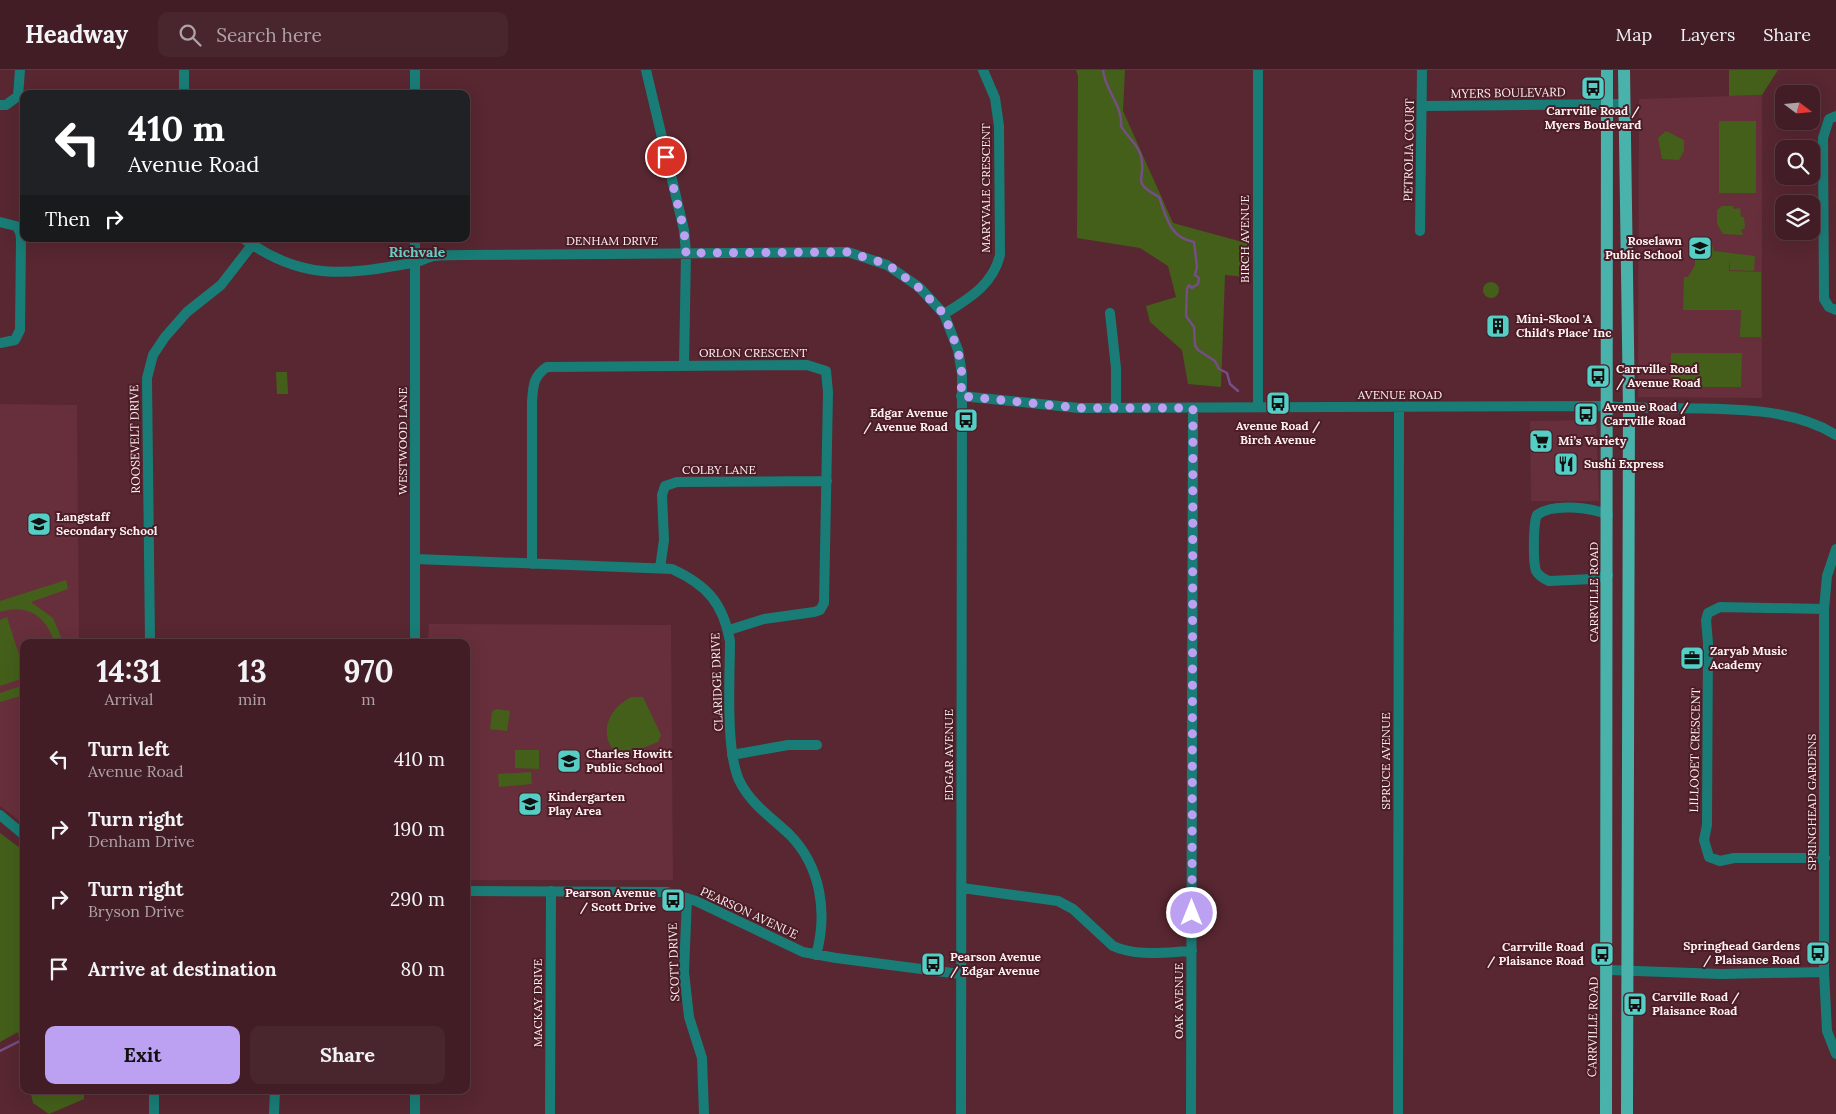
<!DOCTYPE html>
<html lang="en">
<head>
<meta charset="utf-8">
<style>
	:root { --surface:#421d25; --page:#49262d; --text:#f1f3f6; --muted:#aea2a7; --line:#5a3b42; --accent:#bca0f2 }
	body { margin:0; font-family:Lora,serif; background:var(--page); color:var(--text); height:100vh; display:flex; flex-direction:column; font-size:19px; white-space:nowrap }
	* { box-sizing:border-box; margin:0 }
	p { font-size:16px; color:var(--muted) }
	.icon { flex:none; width:28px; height:28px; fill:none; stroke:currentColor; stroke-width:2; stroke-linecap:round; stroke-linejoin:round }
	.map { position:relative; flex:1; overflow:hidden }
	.panel { position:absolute; left:20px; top:569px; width:450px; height:455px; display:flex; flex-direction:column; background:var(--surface); border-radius:10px; box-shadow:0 5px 20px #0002,0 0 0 1px var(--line) }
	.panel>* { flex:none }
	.guide { position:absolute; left:20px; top:20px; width:450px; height:152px; border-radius:10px; box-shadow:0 5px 20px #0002,0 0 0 1px var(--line); background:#202124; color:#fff; overflow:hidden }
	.needle { width:32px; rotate:106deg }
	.fabs { position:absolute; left:1775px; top:15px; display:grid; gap:10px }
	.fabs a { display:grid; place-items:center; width:45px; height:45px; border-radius:10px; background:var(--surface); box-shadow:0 5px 20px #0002,0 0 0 1px var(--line); font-size:25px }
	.pin { position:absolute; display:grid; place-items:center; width:42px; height:42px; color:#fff; margin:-21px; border:2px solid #fff; border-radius:50%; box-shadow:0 1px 5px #0007 }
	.me { position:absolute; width:55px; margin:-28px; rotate:0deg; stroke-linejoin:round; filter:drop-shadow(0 0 4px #0008) }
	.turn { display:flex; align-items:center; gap:18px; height:105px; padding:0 25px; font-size:22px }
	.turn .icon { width:65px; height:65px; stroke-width:2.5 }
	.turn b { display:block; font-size:35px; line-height:42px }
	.then { display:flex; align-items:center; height:48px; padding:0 25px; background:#0003; gap:10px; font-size:19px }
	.eta { display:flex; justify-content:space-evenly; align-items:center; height:85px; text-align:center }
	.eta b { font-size:30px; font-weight:700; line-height:35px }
	.cta { display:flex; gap:10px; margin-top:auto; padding:10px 25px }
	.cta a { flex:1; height:58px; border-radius:10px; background:var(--accent); color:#111; font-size:20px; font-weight:700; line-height:58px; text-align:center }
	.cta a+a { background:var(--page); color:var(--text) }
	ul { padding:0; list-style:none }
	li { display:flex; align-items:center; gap:15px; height:70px; padding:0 25px }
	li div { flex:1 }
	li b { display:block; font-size:19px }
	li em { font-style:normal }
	header { display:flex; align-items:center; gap:30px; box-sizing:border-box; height:70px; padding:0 25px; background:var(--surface); border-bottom:1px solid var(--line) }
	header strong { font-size:24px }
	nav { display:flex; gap:28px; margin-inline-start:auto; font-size:18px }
	.search { width:350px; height:45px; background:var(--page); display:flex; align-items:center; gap:12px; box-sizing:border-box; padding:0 18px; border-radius:10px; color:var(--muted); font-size:19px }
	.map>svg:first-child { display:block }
</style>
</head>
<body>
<header>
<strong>Headway</strong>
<div class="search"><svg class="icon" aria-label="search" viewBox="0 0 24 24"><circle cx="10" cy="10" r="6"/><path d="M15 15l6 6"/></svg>Search here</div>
<nav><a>Map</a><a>Layers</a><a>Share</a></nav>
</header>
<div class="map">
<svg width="1836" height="1044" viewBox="0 0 1836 1044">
	<rect width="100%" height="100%" fill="#582731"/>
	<path fill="#672f3b" d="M1762,25v303l-124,-1 1,-298z
		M0,334l77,1 2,237h-55v182l-24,-18z
		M1596,350l3,81h-68l-1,-80z
		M429,554l242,1 2,255h-207v-238h-38z"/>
	<path fill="#445f1a" d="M1076,0h49l-2,41 50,112 77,21 -4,33 -21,-2 -4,112 -33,-3 -6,-34 -32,-28 -4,-16 30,-9 -8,-31 -28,-18 -63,-10 1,-162z
		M1729,0h49l-16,25 -33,1z
		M1719,51h37v72h-37z
		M1666,61l18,9v11l-5,9 -17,-1 -4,-21z
		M1722,136h11l1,3 6,-1 1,9h3l1,11 -4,2 2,5 -20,-1 -6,-10v-14z
		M1712,175l2,6 41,5 -1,15 -24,-1v-12l-1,13 32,1v65h-21l1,-27h-58l1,-33h4l7,-12v-19z
		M1483 220a8 8 0 1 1 16 0a8 8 0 1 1-16 0Z
		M1671,283h71l-1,34h-70z
		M276,302h11l1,22h-11z
		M66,510l2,9 -37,13 22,16 10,24h-9c-7,-26 -28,-39 -54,-30v-11z
		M7,547l17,54v7l-24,8v-66z
		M24,615v10l-24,7v-9z
		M631,627h12l18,38 -3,7 -38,15c-23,-19 -14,-47 11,-60z
		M496,639l14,2 -3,20 -17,-2 2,-17z
		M515,680h24v19l-24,-1z
		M531,702l1,12 -33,3 -1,-13z
		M0,763l24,18v209l-6,-28 -18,10z
		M30,1020h54v9l-35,15 -16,-11z"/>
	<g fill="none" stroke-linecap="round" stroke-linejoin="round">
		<path stroke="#754e86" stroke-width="2.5" d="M1103,0c2,21 20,35 18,56 6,11 17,18 20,30 6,26 -12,24 18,41 8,21 10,40 35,45l3,25 -2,8 4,3 -1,6 -6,4 -3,-3 -2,4 -1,27 8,11 1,18 3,5 17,11 4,8 8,4 3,11 8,7
			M0,981l24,-12"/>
		<path stroke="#1a7c76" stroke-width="10" d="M646,0l38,160 2,23 -2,113
			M1258,0v337
			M184,24v-24
			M415,24v-24
			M0,35h6l12,-9 2,-26
			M1422,36l202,-2
			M1836,46l-7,3 -6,19 1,161 5,8 7,3
			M0,152l16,4 4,6 1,7 -1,91 -5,10 -15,3
			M1420,161l2,-161
			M244,169c58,42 101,36 168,24 8,-1 15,-6 22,-7 10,-1 21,-1 31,-1l383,-3 39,13 32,22 25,27 14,36 4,24 -1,740
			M415,169v403
			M1110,243l6,55v40
			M944,244c24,-15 49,-29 56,-59l-1,-129 -4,-28 -12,-28
			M961,326l118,12 528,-2c69,7 169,-9 229,29
			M1608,445c-17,-8 -56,-12 -71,0 -4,9 -4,47 -1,56 3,5 8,8 13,10l44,-2 15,-4
			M1836,479l-9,27 -3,33v363l3,59 9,23
			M416,489l256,10c35,16 51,34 58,72 0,35 -5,112 10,141 11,22 32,36 49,52 32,32 39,79 27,121
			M532,494v-162c1,-15 1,-26 15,-35l260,-2 19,6 2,21 -4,211 -4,7 -6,2 -50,7 -35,11
			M660,498l4,-28 -2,-45 3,-9 12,-4 150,-1
			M1824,539l-104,-2 -12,6 -2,7 2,23 -1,182 -3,15 5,17 11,4 14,-3h91
			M150,572l-3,-264 6,-23 12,-18 22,-25 34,-27 31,-40
			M732,685l56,-10h29
			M0,745l24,20
			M962,818l96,13 15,8 40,37c24,11 53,6 79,5
			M466,821l201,1 29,9 107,51 33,6 124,16
			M687,828l-3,74 5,45 13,41 2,56
			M1608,900l113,4 103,-2
			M154,1020v24
			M415,1020v24
			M274,1044l1,-24
			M550,1044l1,-223
			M1191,1044l2,-706
			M1398,1044l1,-705"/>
		<path stroke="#49b2aa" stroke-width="12" d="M1624,0l5,339 -2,705
			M1606,1044l1,-1044"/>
	</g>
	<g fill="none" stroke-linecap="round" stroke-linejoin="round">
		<path stroke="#bca0f2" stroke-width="9" stroke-dasharray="0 16.2" d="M666,87l18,73 2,23 162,-1 39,12 31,23 26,27 14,36 4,24 -1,22 118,12h114l-1,505"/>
	</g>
	<defs>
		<g id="bus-square" transform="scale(1.25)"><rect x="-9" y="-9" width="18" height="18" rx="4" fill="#55cec5" stroke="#4c1c27"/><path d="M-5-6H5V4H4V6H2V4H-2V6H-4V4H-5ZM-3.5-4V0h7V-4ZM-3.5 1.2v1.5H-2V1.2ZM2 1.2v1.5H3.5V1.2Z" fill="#111"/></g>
		<g id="school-square" transform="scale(1.25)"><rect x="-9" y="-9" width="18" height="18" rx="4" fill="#55cec5" stroke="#4c1c27"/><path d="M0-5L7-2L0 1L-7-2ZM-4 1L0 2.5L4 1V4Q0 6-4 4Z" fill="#111"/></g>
		<g id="building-square" transform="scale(1.25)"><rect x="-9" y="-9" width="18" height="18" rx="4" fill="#55cec5" stroke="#4c1c27"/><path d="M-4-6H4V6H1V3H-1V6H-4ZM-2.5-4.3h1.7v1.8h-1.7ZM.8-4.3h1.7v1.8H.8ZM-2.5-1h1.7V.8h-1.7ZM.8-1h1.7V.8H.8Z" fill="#111"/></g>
		<g id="supermarket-square" transform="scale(1.25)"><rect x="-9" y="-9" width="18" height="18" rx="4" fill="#55cec5" stroke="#4c1c27"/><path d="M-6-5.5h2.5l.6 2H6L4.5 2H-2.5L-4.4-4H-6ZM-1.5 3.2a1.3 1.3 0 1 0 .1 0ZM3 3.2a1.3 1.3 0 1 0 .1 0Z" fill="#111"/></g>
		<g id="restaurant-square" transform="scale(1.25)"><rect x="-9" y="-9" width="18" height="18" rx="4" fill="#55cec5" stroke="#4c1c27"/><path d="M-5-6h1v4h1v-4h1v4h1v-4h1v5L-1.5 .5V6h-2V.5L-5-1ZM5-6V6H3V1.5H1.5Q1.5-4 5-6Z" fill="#111"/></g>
		<g id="office-square" transform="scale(1.25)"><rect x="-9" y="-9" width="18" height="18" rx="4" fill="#55cec5" stroke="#4c1c27"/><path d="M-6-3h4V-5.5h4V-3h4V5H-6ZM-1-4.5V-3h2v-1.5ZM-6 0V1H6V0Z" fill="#111"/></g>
	</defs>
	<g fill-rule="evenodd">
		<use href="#bus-square" x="1593" y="18"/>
		<use href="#school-square" x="1700" y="178"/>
		<use href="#building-square" x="1498" y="256"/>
		<use href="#bus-square" x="1598" y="306"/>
		<use href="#bus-square" x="1278" y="333"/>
		<use href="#bus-square" x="1586" y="344"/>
		<use href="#bus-square" x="966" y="350"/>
		<use href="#supermarket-square" x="1541" y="371"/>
		<use href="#restaurant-square" x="1566" y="394"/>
		<use href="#school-square" x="39" y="454"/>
		<use href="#office-square" x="1692" y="588"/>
		<use href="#school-square" x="569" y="691"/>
		<use href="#school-square" x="530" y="734"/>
		<use href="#bus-square" x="673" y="830"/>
		<use href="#bus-square" x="1818" y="883"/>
		<use href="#bus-square" x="1602" y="884"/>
		<use href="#bus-square" x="933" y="894"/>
		<use href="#bus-square" x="1635" y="934"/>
	</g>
	<g text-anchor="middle" stroke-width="4" stroke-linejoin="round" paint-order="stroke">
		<g font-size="12" fill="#fdf0f1" stroke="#4c1c27">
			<text transform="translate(1508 23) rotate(-1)" y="4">MYERS BOULEVARD</text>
			<text transform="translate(1409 80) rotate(-89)" y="4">PETROLIA COURT</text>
			<text transform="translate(986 118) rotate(-90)" y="4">MARYVALE CRESCENT</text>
			<text transform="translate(1245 169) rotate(-90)" y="4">BIRCH AVENUE</text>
			<text x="612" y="175">DENHAM DRIVE</text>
			<text x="753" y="287">ORLON CRESCENT</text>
			<text x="1400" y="329">AVENUE ROAD</text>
			<text transform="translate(135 369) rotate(-91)" y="4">ROOSEVELT DRIVE</text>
			<text transform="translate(403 371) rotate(-90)" y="4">WESTWOOD LANE</text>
			<text x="719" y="404">COLBY LANE</text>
			<text transform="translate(1594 522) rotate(-90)" y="4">CARRVILLE ROAD</text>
			<text transform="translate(717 612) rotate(-92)" y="4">CLARIDGE DRIVE</text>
			<text transform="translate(1695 680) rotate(-89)" y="4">LILLOOET CRESCENT</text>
			<text transform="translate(949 685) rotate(-90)" y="4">EDGAR AVENUE</text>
			<text transform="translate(1386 691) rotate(-90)" y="4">SPRUCE AVENUE</text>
			<text transform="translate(1812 732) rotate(-90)" y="4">SPRINGHEAD GARDENS</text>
			<text transform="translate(749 843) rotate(25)" y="4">PEARSON AVENUE</text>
			<text transform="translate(674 892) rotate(-92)" y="4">SCOTT DRIVE</text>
			<text transform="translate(1179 931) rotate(-90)" y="4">OAK AVENUE</text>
			<text transform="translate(538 933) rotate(-90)" y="4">MACKAY DRIVE</text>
			<text transform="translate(1593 957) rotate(-89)" y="4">CARRVILLE ROAD</text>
		</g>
		<g font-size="12" font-weight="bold" fill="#fdf0f1" stroke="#4c1c27" text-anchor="start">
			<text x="1593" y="45" text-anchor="middle">Carrville Road /<tspan x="1593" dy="14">Myers Boulevard</tspan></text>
			<text x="1682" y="175" text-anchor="end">Roselawn<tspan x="1682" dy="14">Public School</tspan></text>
			<text x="1516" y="253">Mini-Skool 'A<tspan x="1516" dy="14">Child's Place' Inc</tspan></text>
			<text x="1616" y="303">Carrville Road<tspan x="1616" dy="14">/ Avenue Road</tspan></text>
			<text x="1604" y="341">Avenue Road /<tspan x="1604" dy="14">Carrville Road</tspan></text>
			<text x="948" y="347" text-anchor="end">Edgar Avenue<tspan x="948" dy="14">/ Avenue Road</tspan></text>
			<text x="1278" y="360" text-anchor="middle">Avenue Road /<tspan x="1278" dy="14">Birch Avenue</tspan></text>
			<text x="1558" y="375">Mi’s Variety</text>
			<text x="1584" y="398">Sushi Express</text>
			<text x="56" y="451">Langstaff<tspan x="56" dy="14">Secondary School</tspan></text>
			<text x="1710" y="585">Zaryab Music<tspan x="1710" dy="14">Academy</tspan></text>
			<text x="586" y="688">Charles Howitt<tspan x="586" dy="14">Public School</tspan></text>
			<text x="548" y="731">Kindergarten<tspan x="548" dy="14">Play Area</tspan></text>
			<text x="656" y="827" text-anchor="end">Pearson Avenue<tspan x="656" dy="14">/ Scott Drive</tspan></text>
			<text x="1800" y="880" text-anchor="end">Springhead Gardens<tspan x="1800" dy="14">/ Plaisance Road</tspan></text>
			<text x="1584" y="881" text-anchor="end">Carrville Road<tspan x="1584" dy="14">/ Plaisance Road</tspan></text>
			<text x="950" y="891">Pearson Avenue<tspan x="950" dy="14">/ Edgar Avenue</tspan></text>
			<text x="1652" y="931">Carville Road /<tspan x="1652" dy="14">Plaisance Road</tspan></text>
		</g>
		<g font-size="14" font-weight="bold" fill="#6ad5cd" stroke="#4c1c27">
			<text x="417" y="187">Richvale</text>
		</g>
	</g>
</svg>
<div class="fabs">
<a><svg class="needle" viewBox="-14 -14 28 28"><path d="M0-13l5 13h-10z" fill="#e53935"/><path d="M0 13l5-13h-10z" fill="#aea2a7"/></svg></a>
<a><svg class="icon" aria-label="search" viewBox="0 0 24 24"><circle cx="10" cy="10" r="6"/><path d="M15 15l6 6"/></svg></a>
<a><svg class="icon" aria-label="layers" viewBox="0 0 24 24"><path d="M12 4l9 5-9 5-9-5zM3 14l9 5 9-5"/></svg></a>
</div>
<div class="pin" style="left:666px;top:87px;background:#d93025"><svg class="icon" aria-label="arrive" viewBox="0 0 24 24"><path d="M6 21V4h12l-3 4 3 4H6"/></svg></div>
<svg class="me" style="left:1192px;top:843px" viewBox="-20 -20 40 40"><circle r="17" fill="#bca0f2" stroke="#fff" stroke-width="3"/><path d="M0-11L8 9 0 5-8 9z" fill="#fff"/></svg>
<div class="guide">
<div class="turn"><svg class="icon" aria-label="left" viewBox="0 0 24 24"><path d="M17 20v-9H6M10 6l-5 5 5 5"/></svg><div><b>410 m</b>Avenue Road</div></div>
<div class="then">Then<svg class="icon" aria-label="right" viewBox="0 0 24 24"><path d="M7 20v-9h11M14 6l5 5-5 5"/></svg></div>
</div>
<section class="panel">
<div class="eta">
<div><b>14:31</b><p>Arrival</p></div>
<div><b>13</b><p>min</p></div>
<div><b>970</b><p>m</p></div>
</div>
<ul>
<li><svg class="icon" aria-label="left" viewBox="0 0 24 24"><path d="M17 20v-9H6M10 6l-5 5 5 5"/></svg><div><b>Turn left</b><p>Avenue Road</p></div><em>410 m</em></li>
<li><svg class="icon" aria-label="right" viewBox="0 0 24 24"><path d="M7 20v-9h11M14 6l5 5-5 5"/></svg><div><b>Turn right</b><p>Denham Drive</p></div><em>190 m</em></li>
<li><svg class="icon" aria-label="right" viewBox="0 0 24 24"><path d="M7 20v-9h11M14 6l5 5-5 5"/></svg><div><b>Turn right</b><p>Bryson Drive</p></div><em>290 m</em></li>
<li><svg class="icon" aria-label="arrive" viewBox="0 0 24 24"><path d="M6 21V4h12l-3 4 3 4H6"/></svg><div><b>Arrive at destination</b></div><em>80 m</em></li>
</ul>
<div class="cta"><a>Exit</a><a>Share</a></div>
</section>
</div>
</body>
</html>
